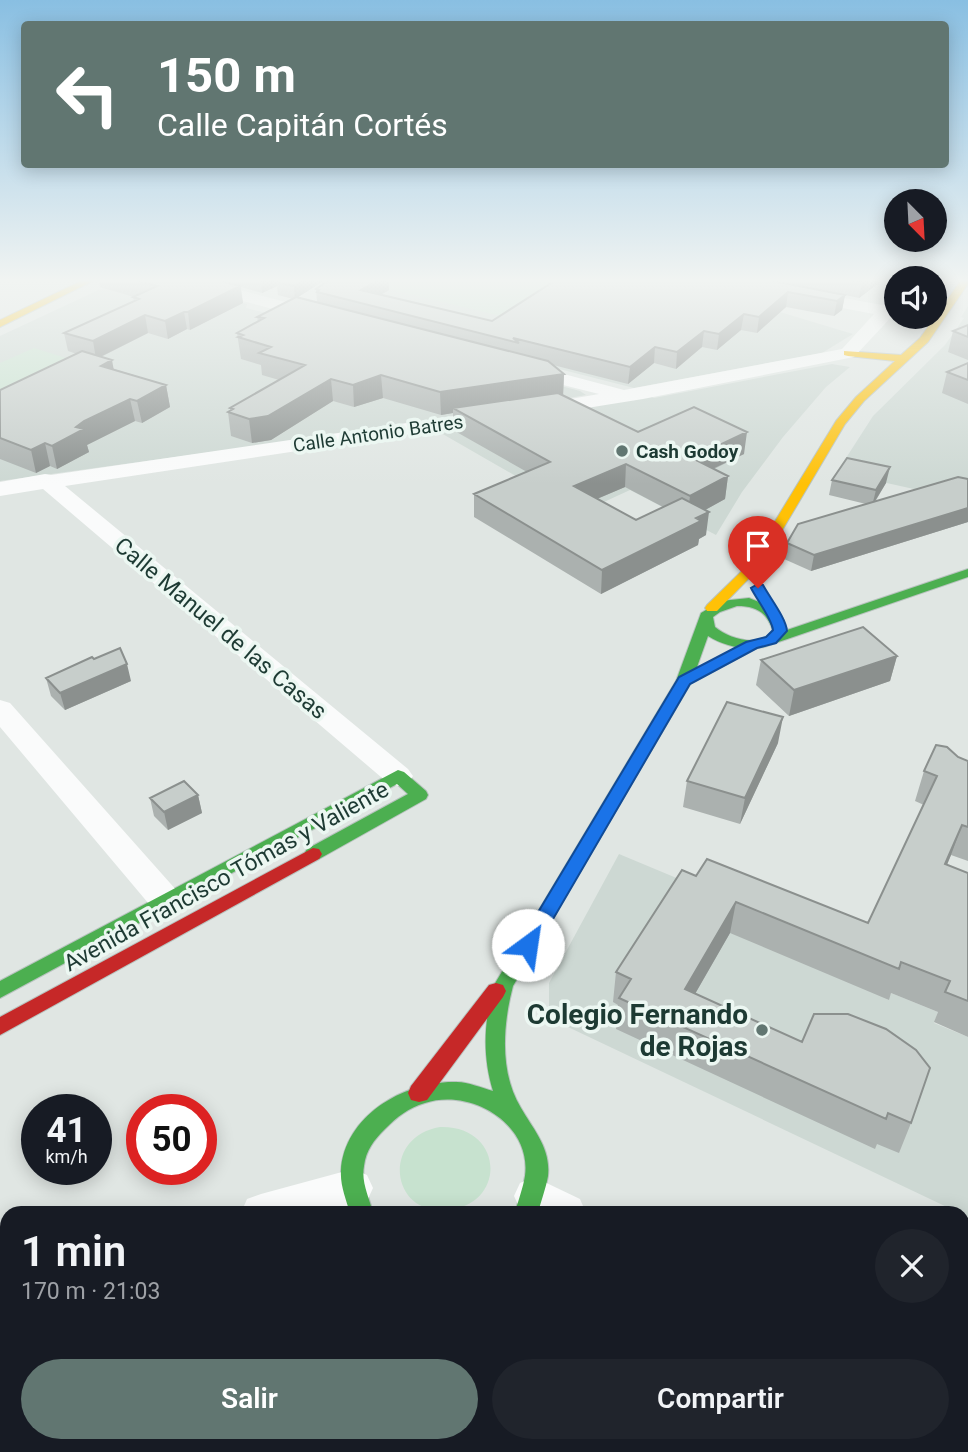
<!DOCTYPE html>
<html lang="es">
<head>
<meta charset="utf-8">
<style>
	:root { --surface:#171b24; --page:#20242c; --text:#f1f3f6; --muted:#9ea1a6; --accent:#617671 }
	body { margin:0; font-family:Roboto,sans-serif; background:var(--page); color:var(--text); height:100vh; display:flex; flex-direction:column; font-size:26px; white-space:nowrap }
	* { box-sizing:border-box; margin:0 }
	p { font-size:23px; color:var(--muted) }
	.icon { flex:none; width:38px; height:38px; fill:none; stroke:currentColor; stroke-width:2; stroke-linecap:round; stroke-linejoin:round }
	.map { position:relative; flex:1; overflow:hidden }
	.side { position:absolute; left:0px; top:1206px; width:970px; height:247px; display:flex; flex-direction:column; background:var(--surface); border-radius:21px 21px 0 0; box-shadow:0 4px 18px #0003 }
	.side>* { flex:none }
	.banner { position:absolute; left:21px; top:21px; width:928px; height:147px; border-radius:7px; box-shadow:0 4px 18px #0003; background:#617671; color:#fff; overflow:hidden }
	.needle { width:46px; rotate:156deg }
	.controls { position:absolute; left:884px; top:189px; display:grid; gap:14px }
	.controls a { display:grid; place-items:center; width:63px; height:63px; border-radius:50%; background:var(--surface); box-shadow:0 4px 18px #0003; font-size:35px }
	.speed { position:absolute; left:21px; top:1094px; display:flex; gap:14px; font-size:35px; font-weight:700; text-align:center }
	.speed>* { display:grid; place-content:center; width:91px; height:91px; border-radius:50%; background:var(--surface); box-shadow:0 4px 18px #0003; line-height:1 }
	.speed small { font-size:18px; font-weight:400 }
	.speed .limit { border:10px solid #d22; background:#fff; color:#111 }
	.pin { position:absolute; display:grid; place-items:center; width:60px; height:60px; color:#fff; margin:-72px -30px; border-radius:50% 50% 50% 0; rotate:-45deg; box-shadow:0 0 7px #0007 }
	.pin .icon { rotate:45deg }
	.me { position:absolute; width:77px; margin:-38px; rotate:31deg; stroke-linejoin:round; filter:drop-shadow(0 0 5px #0008) }
	.turn { display:flex; align-items:center; gap:24px; height:147px; padding:0 21px; font-size:32px }
	.turn .icon { width:91px; height:91px; stroke-width:2.5 }
	.turn b { display:block; font-size:49px; line-height:60px }
	.round { display:grid; place-items:center; flex:none; width:74px; height:74px; border-radius:37px; background:var(--page) }
	.head { display:flex; align-items:center; justify-content:space-between; height:119px; padding:0 21px }
	h1 { font-size:42px; font-weight:600; line-height:52px }
	.action { display:flex; gap:14px; margin-top:auto; padding:14px 21px }
	.action a { flex:1; height:80px; border-radius:42px; background:var(--accent); color:#fff; font-size:28px; font-weight:600; line-height:80px; text-align:center }
	.action a+a { background:var(--page); color:var(--text) }
	.map>svg:first-child { display:block }
</style>
</head>
<body>
<div class="map">
<svg width="968" height="1452" viewBox="0 0 968 1452">
	<rect width="100%" height="100%" fill="#e0e6e3"/>
	<path fill="#cdd8d3" d="M120,280l67,8 60,16 -1,4 262,64 72,19 6,4 -134,24 -452,62v-145z
		M350,280l430,32 73,22 -31,19 -188,35 -322,-82z
		M968,306v195l-131,-29 36,-56 72,-71 19,-27 -3,-1z
		M832,364l18,3 -24,20 -43,50 -41,55 -26,43 -86,-45 -50,23 -146,-84 216,-33 4,2z
		M619,854l240,100 29,46 3,-7 47,19 -4,11 34,14v180l-419,-199v-35z"/>
	<path fill="#c7e2cf" d="M351,280h271l-105,40z
		M34,348l51,16 -85,41v-42z
		M440,1127c64,-2 68,78 7,83 -57,6 -66,-73 -7,-83z"/>
	<g fill="none" stroke-linecap="round" stroke-linejoin="round">
		<g stroke="#b8c3bf" stroke-width="2">
			<path id="fast" d="M968,569v8l-204,70c-19,4 -40,-1 -56,-11l-16,45 -179,305c-10,38 -14,86 8,122 12,21 30,40 27,68 -2,12 -7,25 -10,37h-23c3,-12 8,-25 10,-37 7,-52 -54,-88 -100,-73 -17,5 -28,14 -40,26 -11,11 -19,21 -21,37 -3,16 5,31 9,47h-23c-4,-14 -10,-28 -9,-42 3,-56 65,-91 116,-89 11,0 25,6 36,9 -11,-36 -9,-70 1,-106l182,-304 25,-68 20,-12 28,-3 25,10 9,11 4,11zM737,606c19,0 30,6 36,25 -14,17 -43,8 -58,-4l-2,-10 7,-5z
				M398,770l6,2 22,19 2,4 -2,4 -107,60h-12l-3,-5 3,-5 101,-55 -11,-10 -397,214v-17z"/>
		</g>
		<g stroke="#b8c3bf" stroke-width="2">
			<path id="slow" d="M83,280h12l-95,47v-7z
				M961,280h7v4l-40,58 -64,59 -19,23 -84,142 -44,45h-10l-2,-3 2,-3 42,-41 87,-143 20,-24 39,-36 -47,-5 -4,-1v-4l57,4 19,-17z
				M334,1446h26l-1,6h-26z"/>
		</g>
		<g stroke="#b8c3bf" stroke-width="2">
			<path id="jam" d="M752,641l5,1 2,3 -2,3 -68,36h-10l-3,-3z
				M313,848l6,1 3,5 -3,5 -319,176v-18z
				M496,983l7,2 3,6 -3,6 -76,103 -8,2 -8,-2 -3,-7 3,-7 78,-101z"/>
		</g>
		<path fill="#fafbfb" fill-rule="evenodd" d="M174,280h28l118,31 3,4 -9,5 -138,-37z
			M806,291l76,14 8,-9 6,-1v17l-42,45 -211,42 -100,16 -10,-6 3,-4 63,-11 -80,-20 -2,-4 9,-6 98,26 218,-41 32,-35 -74,-14 -2,-4 2,-4z
			M489,411l7,2 3,4 -3,4 -431,65 343,283 5,7 -5,7 -10,3 -10,-3 -345,-294 -43,7v-14l45,-8 6,1z
			M0,700l10,3 168,189 4,9 -4,9 -12,3 -12,-3 -154,-183z
			M353,1169l14,6 6,13 -6,13 -36,12h-90l6,-14 14,-5z
			M534,1177l46,22 6,14h-60l-6,-4 -6,-13 6,-13z
			M7,1232v40l-7,1v-40z
			M7,1383v53l-7,3v-53z
			M962,1402l6,2v47l-14,-5h8z
			M194,1446h47l1,6h-48z
			M460,1446h48l-1,6h-48z"/>
		<use href="#fast" fill="#4caf50" fill-rule="evenodd"/>
		<use href="#slow" fill="#ffc107" fill-rule="evenodd"/>
		<use href="#jam" fill="#c62828" fill-rule="evenodd"/>
	</g>
	<path fill="#abb1af" fill-rule="evenodd" d="M99,280h226l-27,17 19,5 -1,-13 13,-9h59l1,10 -8,5 111,26 64,-41h327l-24,18 -14,-3 -3,15 -8,6 -48,-9 -29,26 -16,-3 -24,20 -15,-3 -26,22 -22,-6 -26,21 -75,-19 11,9 -1,21 75,37 106,22 -30,15 14,7 -3,23 -20,11 1,25 -7,4 -1,6 -97,49 -127,-77v-23l53,-22 -74,-42v-17l-12,2 -58,-17 -29,9 -21,-6 -62,39 -19,3 -21,-7 -3,-24 2,-1v-3l49,-28 -17,-5 -1,-10 -20,-6 -4,-26 21,-11 -1,-5 36,-18 -15,-4 -1,-9 -15,7 -21,-6 2,16 -53,27 -3,-1 -19,10 -20,-6 -47,24 13,12 52,16 4,22 -28,16 -7,-2 -48,24 2,7 -32,17 -7,-3 -14,7 -36,-14v-69l77,-36 -9,-3 -4,-18 70,-32 -1,-4h1l-34,-10zM625,487l38,20 -27,13 -39,-21z
		M968,325v35l-20,-8 5,-21z
		M968,363v41l-26,-11 5,-21z
		M832,480l54,3 -11,19 93,20 -157,49 -27,-12 3,-16 79,-39 -37,-9z
		M897,656l-7,25 -101,35 -33,-31 5,-25z
		M46,678l85,3 -66,29 -14,-14z
		M778,743l-38,81 -57,-17 4,-26z
		M958,757l10,4v100l-17,-6 -4,10 21,8v164l-34,-15 4,-10 -47,-19 -2,7 -159,-67 -35,61 216,129 -12,30 -22,-9 -2,5 -259,-120 2,-24 -5,-3 3,-30 80,-96 172,47 56,-118 -9,-4 9,-30z
		M198,795l4,18 -34,17 -14,-14 -4,-18z
		M968,1295v37l-6,-2v-16z"/>
	<path fill="#8b908e" d="M261,280h21l-6,2 1,4 -15,7z
		M303,280h22l-30,19 -1,-13z
		M378,280h10l1,10 -25,14 -3,-14z
		M865,280h18l-24,18 3,-16z
		M240,286l3,17 -53,27 -2,-18z
		M788,292l-2,15 -29,26 2,-16z
		M845,295l-3,15 -8,6 3,-15z
		M184,312l3,17 -19,10 -3,-18z
		M744,314l-3,16 -24,20 2,-16z
		M145,315l3,18 -52,26 -3,-18z
		M704,331l-2,16 -26,22 1,-17z
		M655,347l-1,16 -26,21 2,-17z
		M112,360l4,22 -15,-16z
		M564,374l-1,23 -110,11v5l-12,2 -1,-23z
		M381,375l2,23 -29,9 -1,-22z
		M331,379l2,22 -62,39 -19,3 -3,-24z
		M166,385l4,22 -28,16 -5,-22z
		M130,399l5,22 -48,24 2,7 -32,17 -5,-23 32,-25z
		M747,432l-3,22 -55,26 3,-22z
		M45,443l5,23 -14,7 -5,-23z
		M626,464l-1,23 -52,22 1,-23z
		M890,467l-4,16 -14,23 4,-16z
		M728,476l-3,23 -38,21 3,-24z
		M968,508v14l-157,49 3,-16z
		M709,512l-3,23 -7,4 -1,6 -97,49 1,-24z
		M897,656l-7,25 -101,35 5,-26z
		M127,664l4,17 -66,29 -5,-17z
		M783,717l-5,26 -38,81 5,-26z
		M198,795l4,18 -34,17 -4,-18z
		M962,825l-11,30 -17,40 11,-31z
		M736,902l-6,31 -50,87 5,-31z"/>
	<path fill="#c7cecb" stroke="#8b908e" stroke-width="2" d="M134,280h84l22,6 -52,26h-4l-19,9 -20,-6 -52,26 -29,-8 75,-34 -6,-2 24,-11z
		M279,280h24l-9,6 -18,-4z
		M329,280h49l-17,10 131,31 64,-41h212l77,15 -8,6 -49,-9 -29,25 -15,-3 -25,20 -15,-3 -27,21 -22,-5 -25,20 -117,-29 6,5 -202,-51 2,-2 -3,-1z
		M850,280h15l-3,2z
		M296,297l252,64 16,13 -124,18 -59,-17 -28,10 -22,-6 -63,37 -19,3 -21,-7 5,-3 -3,-1 75,-43 -46,-12 12,-6 -33,-10 5,-2 -6,-2 27,-15 -7,-1z
		M968,325v12l-15,-6z
		M82,351l30,9 -11,6 65,19 -29,16 -7,-2 -46,22 -8,6 8,2 -32,17 -7,-3 -14,7 -31,-12v-48z
		M968,363v17l-21,-8z
		M558,393l80,39 56,-25 53,25 -55,26 36,18 -38,20 -64,-32 -52,22 62,34 46,-22 27,14 -13,6 5,3 -99,49 -128,-76 76,-32 -97,-54z
		M847,458l43,9 -14,23 -44,-10z
		M958,477l10,2v29l-154,47 -27,-12 11,-19z
		M863,627l34,29 -103,34 -33,-30z
		M120,648l7,16 -67,29 -14,-15 46,-21 2,2z
		M727,702l56,15 -38,81 -58,-17z
		M936,745l11,2 11,10 10,4v66l-6,-2 -17,39 23,9v128l-23,-9 5,-11 -49,-19 -2,7 -163,-67 -51,87 117,53 12,-28h34l38,15 30,21 14,18 -19,55 -23,-10 -2,6 -267,-121 12,-19 -15,-7 66,-102 14,6 11,-17 161,64 69,-147 -13,-5z
		M184,781l14,14 -34,17 -14,-14z"/>
	<linearGradient id="sky" x2="0" y2="1"><stop stop-color="#89bfe2"/><stop offset="0.58" stop-color="#f1f4f2"/><stop offset="1" stop-color="#f1f4f2" stop-opacity="0"/></linearGradient>
	<rect width="968" height="484" fill="url(#sky)"/>
	<path fill="#1a73e8" stroke="#114b97" stroke-width="2" d="M758,584l5,1c7,13 23,33 24,46l-11,12 -19,5 -67,36 -155,266 -7,2 -6,-2 -3,-5 3,-6 157,-262 67,-35 20,-5 7,-7c-1,-11 -16,-30 -22,-42z"/>
	<g fill="#617671" stroke="#ecf7f2" stroke-width="2.5">
		<circle cx="622" cy="451" r="7"/>
		<circle cx="762" cy="1030" r="7"/>
	</g>
	<g text-anchor="middle" stroke-width="7" stroke-linejoin="round" paint-order="stroke">
		<g font-size="19" fill="#1d3a33" stroke="#ecf7f2">
			<text transform="translate(378 433) rotate(-8)" y="7">Calle Antonio Batres</text>
		</g>
		<g font-size="19" font-weight="bold" fill="#1d3a33" stroke="#ecf7f2" text-anchor="start">
			<text x="636" y="458">Cash Godoy</text>
		</g>
		<g font-size="23" fill="#1d3a33" stroke="#ecf7f2">
			<text transform="translate(221 628) rotate(40)" y="8">Calle Manuel de las Casas</text>
			<text transform="translate(226 876) rotate(-29)" y="8">Avenida Francisco Tómas y Valiente</text>
		</g>
		<g font-size="28" font-weight="bold" fill="#1d3a33" stroke="#ecf7f2" text-anchor="end">
			<text x="748" y="1024">Colegio Fernando<tspan x="748" dy="32">de Rojas</tspan></text>
		</g>
	</g>
</svg>
<div class="controls">
<a><svg class="needle" viewBox="-14 -14 28 28"><path d="M0-13l5 13h-10z" fill="#e53935"/><path d="M0 13l5-13h-10z" fill="#9ea1a6"/></svg></a>
<a><svg class="icon" aria-label="sound" viewBox="0 0 24 24"><path d="M4 9h4l5-4v14l-5-4H4zM17 9q2 3 0 6"/></svg></a>
</div>
<div class="speed"><div>41<small>km/h</small></div><div class="limit">50</div></div>
<div class="pin" style="left:758px;top:588px;background:#d93025"><svg class="icon" aria-label="arrive" viewBox="0 0 24 24"><path d="M6 21V4h12l-3 4 3 4H6"/></svg></div>
<svg class="me" style="left:528px;top:945px" viewBox="-20 -20 40 40"><circle r="19" fill="#fff"/><path d="M0-13L10 11 0 6-10 11z" fill="#1a73e8"/></svg>
<div class="banner">
<div class="turn"><svg class="icon" aria-label="left" viewBox="0 0 24 24"><path d="M17 20v-9H6M10 6l-5 5 5 5"/></svg><div><b>150 m</b>Calle Capitán Cortés</div></div>
</div>
<section class="side">
<div class="head"><div><h1>1 min</h1><p>170 m · 21:03</p></div><a class="round"><svg class="icon" aria-label="close" viewBox="0 0 24 24"><path d="M6 6l12 12M18 6L6 18"/></svg></a></div>
<div class="action"><a>Salir</a><a>Compartir</a></div>
</section>
</div>
</body>
</html>
